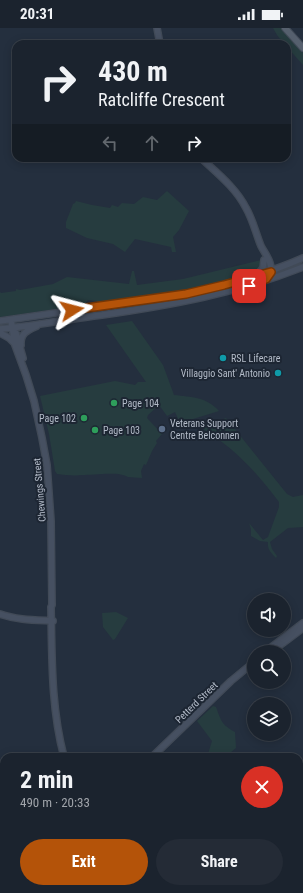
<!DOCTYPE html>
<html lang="en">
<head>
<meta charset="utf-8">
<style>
	:root { --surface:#1b232e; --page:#242b36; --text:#f1f3f6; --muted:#a0a4aa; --line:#39404a; --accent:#b45309 }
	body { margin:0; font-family:"Roboto Condensed",sans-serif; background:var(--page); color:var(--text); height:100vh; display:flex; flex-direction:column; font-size:15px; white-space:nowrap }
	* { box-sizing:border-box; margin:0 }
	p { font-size:13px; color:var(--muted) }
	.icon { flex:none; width:22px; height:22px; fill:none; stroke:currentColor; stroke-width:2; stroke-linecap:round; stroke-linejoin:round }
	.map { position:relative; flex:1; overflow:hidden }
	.details { position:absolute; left:0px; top:725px; width:303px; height:140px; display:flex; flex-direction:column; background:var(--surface); border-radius:12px 12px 0 0; box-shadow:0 2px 10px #0003,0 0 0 1px var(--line) }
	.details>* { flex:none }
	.top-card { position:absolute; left:12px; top:12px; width:279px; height:122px; border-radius:12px; box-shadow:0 2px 10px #0003,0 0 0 1px var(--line); background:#1b232e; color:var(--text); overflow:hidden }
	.tools { position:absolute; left:247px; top:565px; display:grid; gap:8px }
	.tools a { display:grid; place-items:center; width:44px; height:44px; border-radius:50%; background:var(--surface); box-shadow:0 2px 10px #0003,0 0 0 1px var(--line); font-size:20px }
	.pin { position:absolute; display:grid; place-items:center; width:34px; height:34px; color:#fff; margin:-17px; border-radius:8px; box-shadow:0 2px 6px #0006 }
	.me { position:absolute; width:44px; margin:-22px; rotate:81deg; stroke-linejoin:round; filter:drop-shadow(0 0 3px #0008) }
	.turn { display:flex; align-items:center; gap:14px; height:84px; padding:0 20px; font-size:18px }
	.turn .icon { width:52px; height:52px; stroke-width:2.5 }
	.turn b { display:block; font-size:28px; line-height:34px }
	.lanes { display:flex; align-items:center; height:38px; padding:0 20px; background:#0003; justify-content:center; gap:20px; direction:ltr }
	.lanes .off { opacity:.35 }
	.round { display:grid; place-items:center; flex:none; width:42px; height:42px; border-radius:21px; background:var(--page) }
	.summary { display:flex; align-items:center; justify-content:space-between; height:68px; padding:0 20px }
	h1 { font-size:24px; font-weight:700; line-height:30px }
	.cta { display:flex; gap:8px; margin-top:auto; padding:8px 20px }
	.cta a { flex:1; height:46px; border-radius:24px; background:var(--accent); color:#fff; font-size:16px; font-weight:700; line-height:46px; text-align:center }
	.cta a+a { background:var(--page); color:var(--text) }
	.status { display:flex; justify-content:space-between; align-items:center; height:28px; padding:0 20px; background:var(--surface); direction:ltr }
	.status svg { height:11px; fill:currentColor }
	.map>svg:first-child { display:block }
</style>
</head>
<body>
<div class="status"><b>20:31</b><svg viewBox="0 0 49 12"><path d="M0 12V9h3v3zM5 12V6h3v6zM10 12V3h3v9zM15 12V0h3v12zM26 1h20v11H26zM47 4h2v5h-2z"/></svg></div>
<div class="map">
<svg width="303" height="865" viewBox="0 0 303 865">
	<rect width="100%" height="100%" fill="#242f3e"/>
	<path fill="#263c3f" d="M273,0h8l22,25v12l-16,-18v-3h-3l-7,-9z
		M167,163l22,20 -10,19 -6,7 3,15h-4l-1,-5 -36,-8 -10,13 -12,-8 -26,-6 -21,-10v-6l7,-18 2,-1 1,-2 16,4 18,3 2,-3 6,2 4,-4 12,1 9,-7 14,3z
		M261,232v3l-3,8 -39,12 -39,9 -67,10v-1l-10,1 -1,-1h-5l-9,-1 -4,5 -84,12v-25l1,1 15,-2v-2l4,1 33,-6 14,-7 62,7 3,-13h2l3,14 46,-6z
		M132,293l31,44 11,30c17,2 33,2 45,16l-39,12 -5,-11 -8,4 -8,-11 -11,10 -1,3 15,16 -6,7 1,2 -5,8 -6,14 -2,-1 -3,7 1,7 -14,-1c-8,-6 -35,-2 -46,-2 -8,1 -17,0 -25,-1l-2,-3 -6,-37 -9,-38 75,-15 20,4 3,-3h8l-40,-57z
		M226,390l61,76 6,3 10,-2v32l-15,1 -18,14 2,7 5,7 -1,2c-5,-5 -9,-9 -8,-16l-8,-1 -9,-5v-7l-2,-6 14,17 5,-3 11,-30v-5c-23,-31 -46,-55 -79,-75z
		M116,584l12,6 -13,21 -2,1 -10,-13 -1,-14z
		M213,678l3,1c5,14 6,18 19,25l1,16 -11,9h-18l5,-16 -15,-20z"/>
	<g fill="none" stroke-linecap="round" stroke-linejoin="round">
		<g stroke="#414a57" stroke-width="8">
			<path id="secondary" d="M157,0l3,16
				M201,130c16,15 35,30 45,50 7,12 10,26 15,38 4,8 13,18 9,28
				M256,248l7,-8 1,-8
				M11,292l4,25 11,30 8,26 8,37 5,27 4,56 1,84 -1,2c1,50 0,101 13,150
				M0,293l186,-27c40,-9 79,-19 117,-36
				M0,301c34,-3 68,-10 102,-14 69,-10 136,-22 201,-48
				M0,305l9,5 5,5
				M16,305l7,25
				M21,317c-1,-12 7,-15 16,-19
				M0,586c17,6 35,6 53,7
				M279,618l24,-18
				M265,624l38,-29
				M152,729l79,-76 23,-19
				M0,852l4,-1
				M141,861l3,4"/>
		</g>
		<g stroke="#414a57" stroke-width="8">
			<path id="primary" d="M285,0l18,20
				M299,800l4,-2
				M299,806l4,-2
				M137,862l1,3
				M161,865l6,-4
				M172,865l6,-4"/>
		</g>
		<use href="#secondary" stroke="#465061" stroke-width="5.5"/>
		<use href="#primary" stroke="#56606e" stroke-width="6"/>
	</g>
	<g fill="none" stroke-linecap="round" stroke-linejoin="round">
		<g stroke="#753606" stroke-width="10">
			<path id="route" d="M72,282l114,-16 38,-9 47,-13 -5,7 -17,7"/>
		</g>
		<use href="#route" stroke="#b45309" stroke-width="7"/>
	</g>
	<g fill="#0f9aa8" stroke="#1d2633" stroke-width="1.5">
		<circle cx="223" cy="330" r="4"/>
		<circle cx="278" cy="345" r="4"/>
	</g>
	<g fill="#2e9e5b" stroke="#1d2633" stroke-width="1.5">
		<circle cx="114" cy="375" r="4"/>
		<circle cx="84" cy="390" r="4"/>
		<circle cx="95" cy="402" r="4"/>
	</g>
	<circle fill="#5c6f8a" stroke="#1d2633" stroke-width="1.5" cx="162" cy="401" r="4"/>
	<g text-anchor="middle" stroke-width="4" stroke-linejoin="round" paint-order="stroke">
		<g font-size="10" fill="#b4bcc9" stroke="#1d2633" text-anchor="start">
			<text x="231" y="334">RSL Lifecare</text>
			<text x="270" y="349" text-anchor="end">Villaggio Sant' Antonio</text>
			<text x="122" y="379">Page 104</text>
			<text x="76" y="394" text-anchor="end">Page 102</text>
			<text x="170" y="399">Veterans Support<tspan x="170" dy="12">Centre Belconnen</tspan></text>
			<text x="103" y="406">Page 103</text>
		</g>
		<g font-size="10" fill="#b4bcc9" stroke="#1d2633">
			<text transform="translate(39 462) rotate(-95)" y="4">Chewings Street</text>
			<text transform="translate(196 674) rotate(-44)" y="4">Petterd Street</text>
		</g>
	</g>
</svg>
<div class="tools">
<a><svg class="icon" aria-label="sound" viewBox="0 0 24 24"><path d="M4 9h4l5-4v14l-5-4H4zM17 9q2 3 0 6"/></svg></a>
<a><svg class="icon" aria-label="search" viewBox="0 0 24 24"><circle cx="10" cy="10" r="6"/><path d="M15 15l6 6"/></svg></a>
<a><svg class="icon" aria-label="layers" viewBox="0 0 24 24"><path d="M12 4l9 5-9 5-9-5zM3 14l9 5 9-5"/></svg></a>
</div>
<div class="pin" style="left:249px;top:258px;background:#d93025"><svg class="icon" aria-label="arrive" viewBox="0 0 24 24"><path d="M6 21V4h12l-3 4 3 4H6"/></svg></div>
<svg class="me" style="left:72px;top:282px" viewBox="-20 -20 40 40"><path d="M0-17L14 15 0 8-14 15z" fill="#b45309" stroke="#fff" stroke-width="4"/></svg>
<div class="top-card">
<div class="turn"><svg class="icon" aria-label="right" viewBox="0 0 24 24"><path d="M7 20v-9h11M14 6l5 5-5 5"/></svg><div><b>430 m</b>Ratcliffe Crescent</div></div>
<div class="lanes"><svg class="icon off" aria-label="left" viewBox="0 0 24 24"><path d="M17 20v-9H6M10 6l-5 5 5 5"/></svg><svg class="icon off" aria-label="ahead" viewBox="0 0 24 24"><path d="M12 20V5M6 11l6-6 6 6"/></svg><svg class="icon" aria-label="right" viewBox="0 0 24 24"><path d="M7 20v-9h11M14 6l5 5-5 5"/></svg></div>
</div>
<section class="details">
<div class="summary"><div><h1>2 min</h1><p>490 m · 20:33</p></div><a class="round" style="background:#d93025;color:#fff"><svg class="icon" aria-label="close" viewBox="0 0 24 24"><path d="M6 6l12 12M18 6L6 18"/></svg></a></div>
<div class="cta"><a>Exit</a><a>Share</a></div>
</section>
</div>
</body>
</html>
